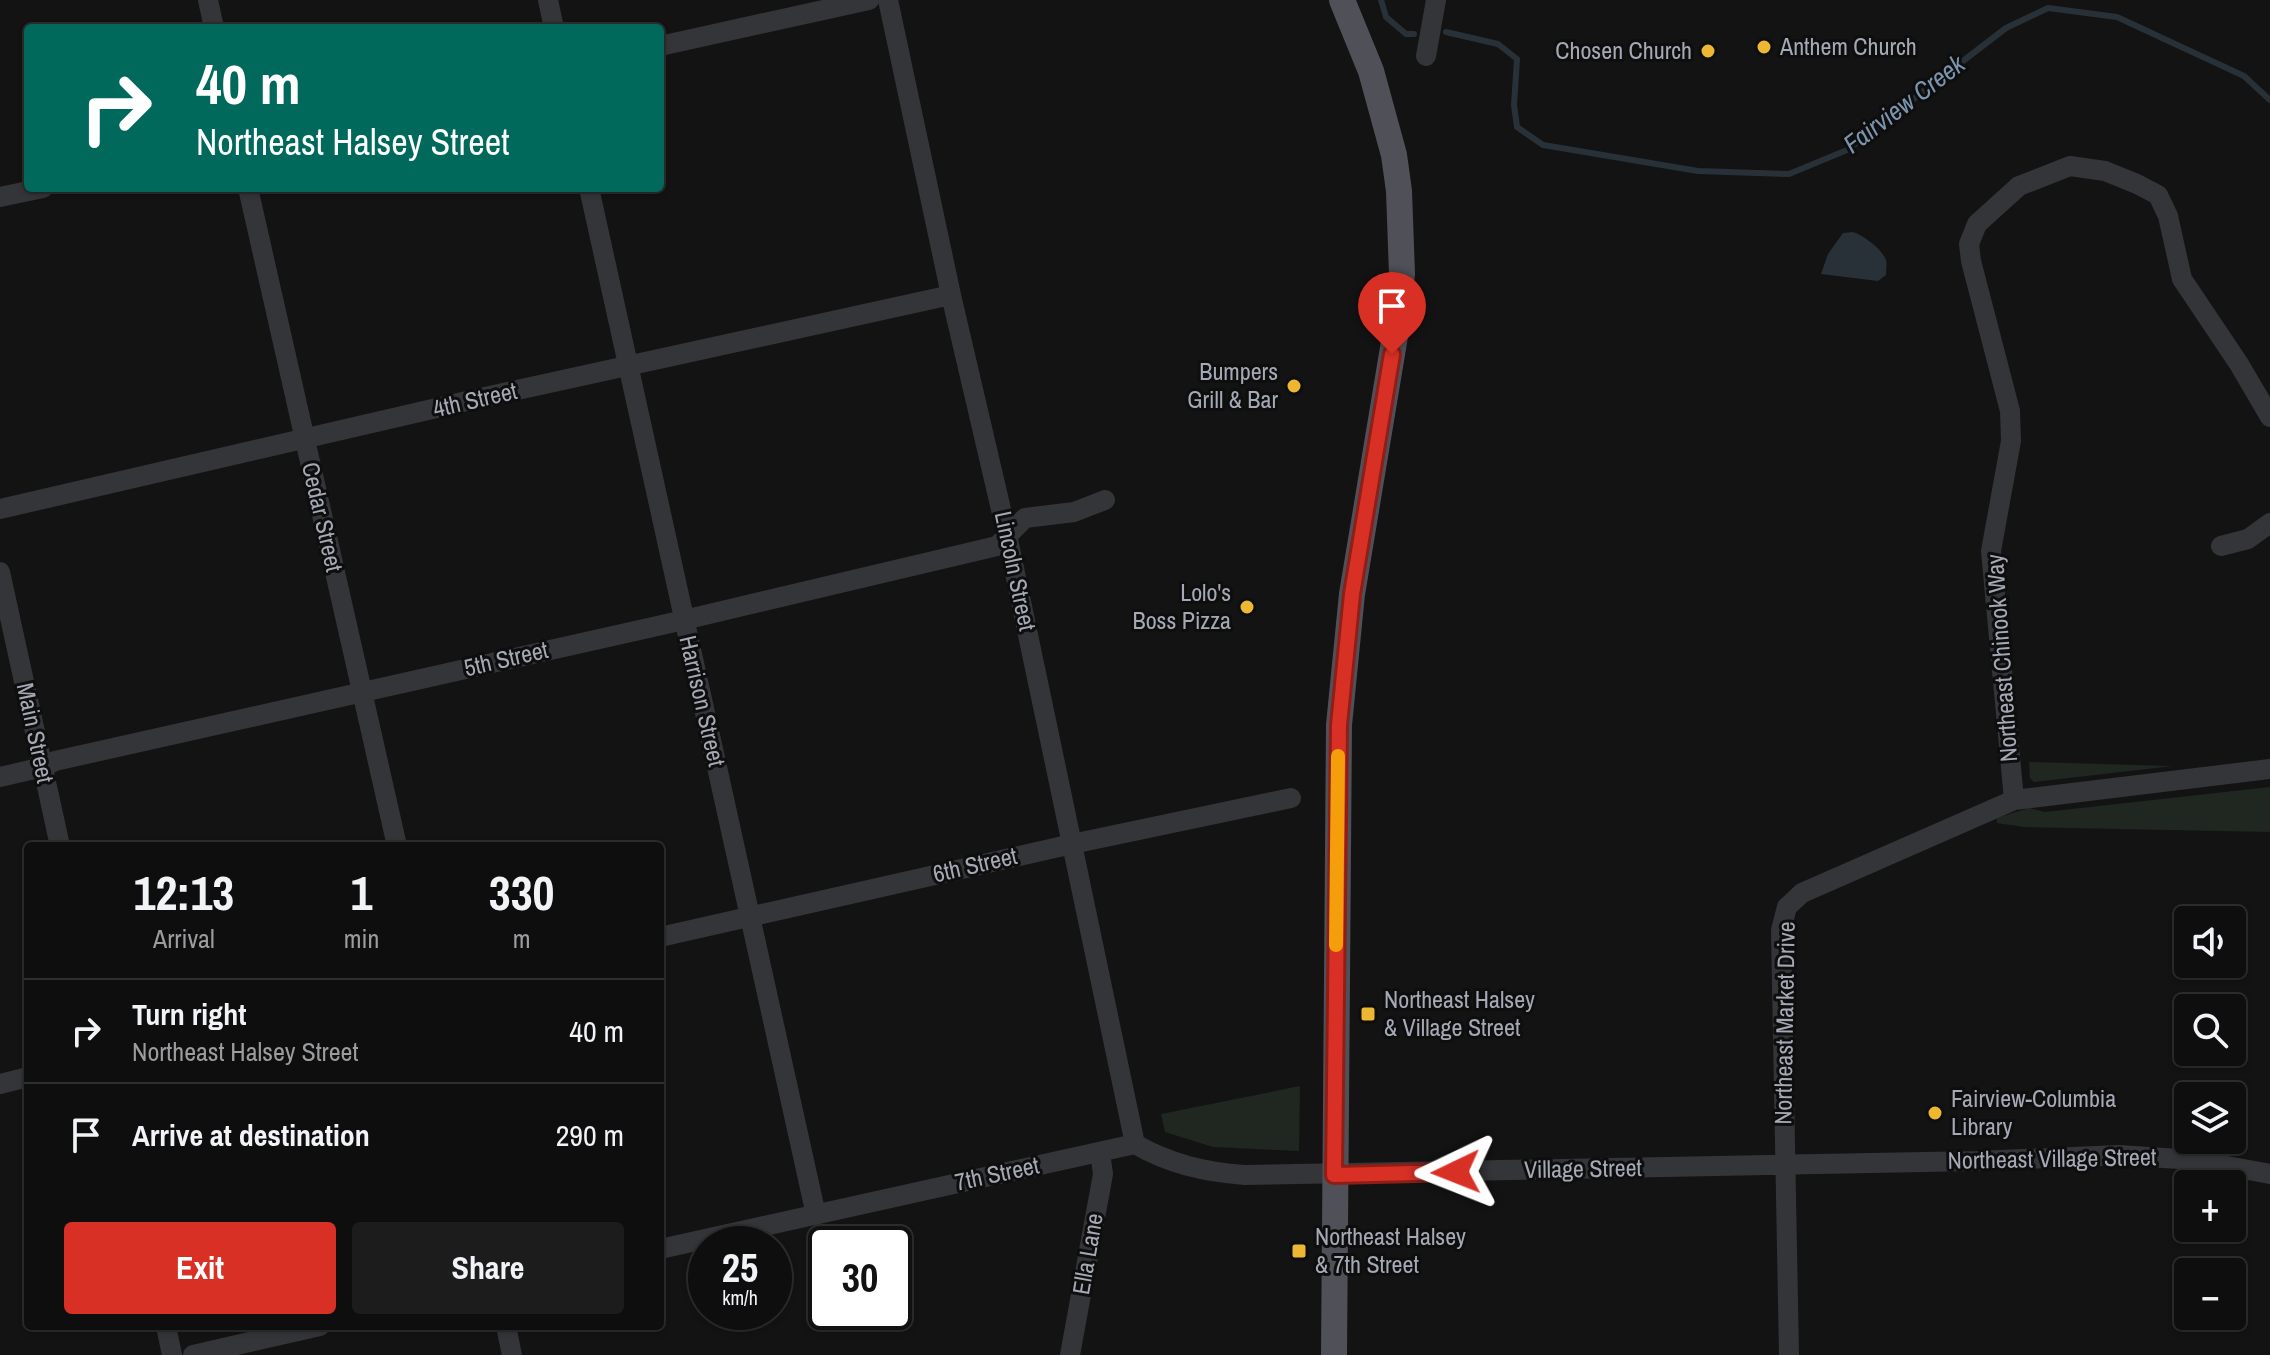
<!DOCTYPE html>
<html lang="en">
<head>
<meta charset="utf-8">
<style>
	:root { --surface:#0e0e0f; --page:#1c1c1d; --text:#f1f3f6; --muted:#9b9c9e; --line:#2e2e2f; --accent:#d93025 }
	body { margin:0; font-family:"Archivo Narrow",sans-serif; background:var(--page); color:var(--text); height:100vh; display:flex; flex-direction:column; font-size:30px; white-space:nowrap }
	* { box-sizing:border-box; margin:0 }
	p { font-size:26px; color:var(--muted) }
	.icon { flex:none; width:44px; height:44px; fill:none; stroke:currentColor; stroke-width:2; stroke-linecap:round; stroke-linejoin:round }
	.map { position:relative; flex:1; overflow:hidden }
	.panel { position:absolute; left:24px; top:842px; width:640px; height:488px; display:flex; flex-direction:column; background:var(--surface); border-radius:8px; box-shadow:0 2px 6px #0004,0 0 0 2px var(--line) }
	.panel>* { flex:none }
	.top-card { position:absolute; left:24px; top:24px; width:640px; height:168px; border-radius:8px; box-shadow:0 2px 6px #0004,0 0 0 2px var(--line); background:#00695c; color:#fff; overflow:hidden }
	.buttons { position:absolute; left:2174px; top:906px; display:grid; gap:16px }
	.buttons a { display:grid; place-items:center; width:72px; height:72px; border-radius:8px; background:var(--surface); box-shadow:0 2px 6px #0004,0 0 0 2px var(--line); font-size:40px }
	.speed { position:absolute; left:688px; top:1226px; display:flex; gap:16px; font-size:40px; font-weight:700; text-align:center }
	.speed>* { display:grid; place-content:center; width:104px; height:104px; border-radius:50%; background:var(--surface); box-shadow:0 2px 6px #0004,0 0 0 2px var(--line); line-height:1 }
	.speed small { font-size:20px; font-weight:400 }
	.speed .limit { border:4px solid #111; border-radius:12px; background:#fff; color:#111 }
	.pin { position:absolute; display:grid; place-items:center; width:68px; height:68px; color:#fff; margin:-82px -34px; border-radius:50% 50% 50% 0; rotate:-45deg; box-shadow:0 0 8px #0007 }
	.pin .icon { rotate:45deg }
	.me { position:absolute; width:88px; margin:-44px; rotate:268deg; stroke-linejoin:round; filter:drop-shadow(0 0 6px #0008) }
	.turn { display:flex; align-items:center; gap:28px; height:168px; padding:0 40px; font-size:36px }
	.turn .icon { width:104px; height:104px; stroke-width:2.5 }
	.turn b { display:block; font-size:56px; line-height:68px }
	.eta { display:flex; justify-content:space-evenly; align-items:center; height:136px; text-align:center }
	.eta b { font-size:48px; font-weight:700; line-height:56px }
	.cta { display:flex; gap:16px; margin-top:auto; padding:16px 40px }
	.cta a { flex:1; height:92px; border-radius:8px; background:var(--accent); color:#fff; font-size:32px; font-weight:700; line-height:92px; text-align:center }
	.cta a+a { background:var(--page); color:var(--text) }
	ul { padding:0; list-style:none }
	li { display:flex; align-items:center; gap:24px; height:104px; padding:0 40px; border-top:2px solid var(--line) }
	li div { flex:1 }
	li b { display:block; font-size:30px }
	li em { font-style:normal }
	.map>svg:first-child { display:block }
</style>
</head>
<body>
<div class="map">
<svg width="2270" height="1355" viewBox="0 0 2270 1355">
	<rect width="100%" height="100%" fill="#131314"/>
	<path fill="#1f2720" d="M2029,762l144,4 -139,16 -4,-4z
		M2270,787v45l-246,-5 -27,-4v-5l32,-10 16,4z
		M1300,1086l-1,65 -86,-4 -48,-15 -4,-18z"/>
	<path fill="#293138" d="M1853,232c10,3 29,17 33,28 1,5 0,10 0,15l-8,6 -57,-7 7,-20 15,-21z"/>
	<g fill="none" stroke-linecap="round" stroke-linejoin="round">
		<path stroke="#293138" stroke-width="6" d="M1381,0l5,17 20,17h8
			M1446,32l52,12 19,15 -3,46 3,22 26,18 155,26 91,3 58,-24 159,-122 42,-20 69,9 127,59 26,24"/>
		<path stroke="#343539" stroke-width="20" d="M208,0l6,28
			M548,0l6,28
			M888,0l63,295 56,240 128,609
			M660,46l209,-46
			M1426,56l10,-56
			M248,188l149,658
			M589,188l227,1027
			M0,197l43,-9
			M0,509l467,-108 484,-106
			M2221,546l27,-7 22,-16
			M0,572l60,274
			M0,777l43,-10 12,-6 629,-141 313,-74 28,-28 49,-6 31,-12
			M2014,800l-23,-249 20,-110 -1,-30 -39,-150 -2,-17 8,-20 42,-38 51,-20 35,5 32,13 21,11 10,21 14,63 57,85 31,53
			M660,937l412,-93 219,-46
			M0,1084l28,-7
			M660,1249l475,-105c35,20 69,28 110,31l732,-14 142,-6 75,5 76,14
			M166,1326l6,29
			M506,1326l6,29
			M193,1355l127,-29
			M1070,1355l33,-181 -3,-22
			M1789,1355l-8,-425 6,-23 15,-14 212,-93 256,-31"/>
		<path stroke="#505158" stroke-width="26" d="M1334,1355l5,-630 13,-131 45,-270 5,-50 -3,-83 -5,-36 -23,-84 -29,-71"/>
	</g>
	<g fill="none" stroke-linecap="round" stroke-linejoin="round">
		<g stroke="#8d1f18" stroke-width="20">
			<path id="route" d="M1392,354l-40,240 -13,131 -5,450 122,-3"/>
		</g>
		<use href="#route" stroke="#d93025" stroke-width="14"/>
		<path stroke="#f59e0b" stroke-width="14" d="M1336,945l2,-189"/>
	</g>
	<g fill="#eeb731" stroke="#0e0e0f" stroke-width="3">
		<circle cx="1764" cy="47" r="8"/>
		<circle cx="1708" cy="51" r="8"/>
		<circle cx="1294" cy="386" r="8"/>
		<circle cx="1247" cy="607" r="8"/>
		<rect x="1360" y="1006" width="16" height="16" rx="4"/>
		<circle cx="1935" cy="1113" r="8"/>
		<rect x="1291" y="1243" width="16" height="16" rx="4"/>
	</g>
	<g text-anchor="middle" stroke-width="6" stroke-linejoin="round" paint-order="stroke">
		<g font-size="24" fill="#a5a9b5" stroke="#0e0e0f" text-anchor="start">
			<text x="1780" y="55">Anthem Church</text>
			<text x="1692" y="59" text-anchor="end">Chosen Church</text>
			<text x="1278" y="380" text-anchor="end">Bumpers<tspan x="1278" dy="28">Grill &amp; Bar</tspan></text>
			<text x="1231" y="601" text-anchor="end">Lolo's<tspan x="1231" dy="28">Boss Pizza</tspan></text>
			<text x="1384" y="1008">Northeast Halsey<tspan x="1384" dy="28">&amp; Village Street</tspan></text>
			<text x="1951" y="1107">Fairview-Columbia<tspan x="1951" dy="28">Library</tspan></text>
			<text x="1315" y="1245">Northeast Halsey<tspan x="1315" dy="28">&amp; 7th Street</tspan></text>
		</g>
		<g font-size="24" fill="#a5a9b5" stroke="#0e0e0f">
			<text transform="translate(475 400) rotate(-13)" y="8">4th Street</text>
			<text transform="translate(322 517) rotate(77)" y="8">Cedar Street</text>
			<text transform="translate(1015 571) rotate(78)" y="8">Lincoln Street</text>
			<text transform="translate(2002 658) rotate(-94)" y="8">Northeast Chinook Way</text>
			<text transform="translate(506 659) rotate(-13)" y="8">5th Street</text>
			<text transform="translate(702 701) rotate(77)" y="8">Harrison Street</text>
			<text transform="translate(35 733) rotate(78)" y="8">Main Street</text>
			<text transform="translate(975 865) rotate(-13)" y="8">6th Street</text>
			<text transform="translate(1785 1023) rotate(-89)" y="8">Northeast Market Drive</text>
			<text transform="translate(2052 1159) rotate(-1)" y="8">Northeast Village Street</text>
			<text transform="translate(1583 1169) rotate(-1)" y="8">Village Street</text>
			<text transform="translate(997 1174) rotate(-12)" y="8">7th Street</text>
			<text transform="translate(1088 1254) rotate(-80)" y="8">Ella Lane</text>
		</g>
		<g font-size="26" font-style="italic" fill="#7c95af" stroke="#0e0e0f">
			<text transform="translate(1904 104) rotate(-37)" y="9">Fairview Creek</text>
		</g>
	</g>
</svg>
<div class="buttons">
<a><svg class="icon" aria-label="sound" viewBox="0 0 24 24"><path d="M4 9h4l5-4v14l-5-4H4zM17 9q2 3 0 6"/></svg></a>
<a><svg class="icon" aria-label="search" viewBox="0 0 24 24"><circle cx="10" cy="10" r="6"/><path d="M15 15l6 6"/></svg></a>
<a><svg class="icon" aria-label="layers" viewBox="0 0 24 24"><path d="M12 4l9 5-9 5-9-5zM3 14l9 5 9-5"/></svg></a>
<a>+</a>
<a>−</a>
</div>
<div class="speed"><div>25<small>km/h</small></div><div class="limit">30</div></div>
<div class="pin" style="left:1392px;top:354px;background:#d93025"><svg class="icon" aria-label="arrive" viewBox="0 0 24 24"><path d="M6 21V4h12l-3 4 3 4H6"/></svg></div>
<svg class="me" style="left:1456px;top:1172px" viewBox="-20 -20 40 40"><path d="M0-17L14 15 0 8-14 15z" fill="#d93025" stroke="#fff" stroke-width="4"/></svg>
<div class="top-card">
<div class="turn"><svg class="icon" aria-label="right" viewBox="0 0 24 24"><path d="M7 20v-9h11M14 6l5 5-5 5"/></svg><div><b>40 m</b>Northeast Halsey Street</div></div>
</div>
<section class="panel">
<div class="eta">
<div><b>12:13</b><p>Arrival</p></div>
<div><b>1</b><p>min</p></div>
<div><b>330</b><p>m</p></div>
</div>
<ul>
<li><svg class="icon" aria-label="right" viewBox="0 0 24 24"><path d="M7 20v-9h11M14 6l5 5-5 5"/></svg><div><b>Turn right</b><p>Northeast Halsey Street</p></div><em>40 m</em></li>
<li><svg class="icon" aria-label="arrive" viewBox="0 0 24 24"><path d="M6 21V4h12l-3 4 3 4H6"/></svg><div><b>Arrive at destination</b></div><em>290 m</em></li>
</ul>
<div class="cta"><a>Exit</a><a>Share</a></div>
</section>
</div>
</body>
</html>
